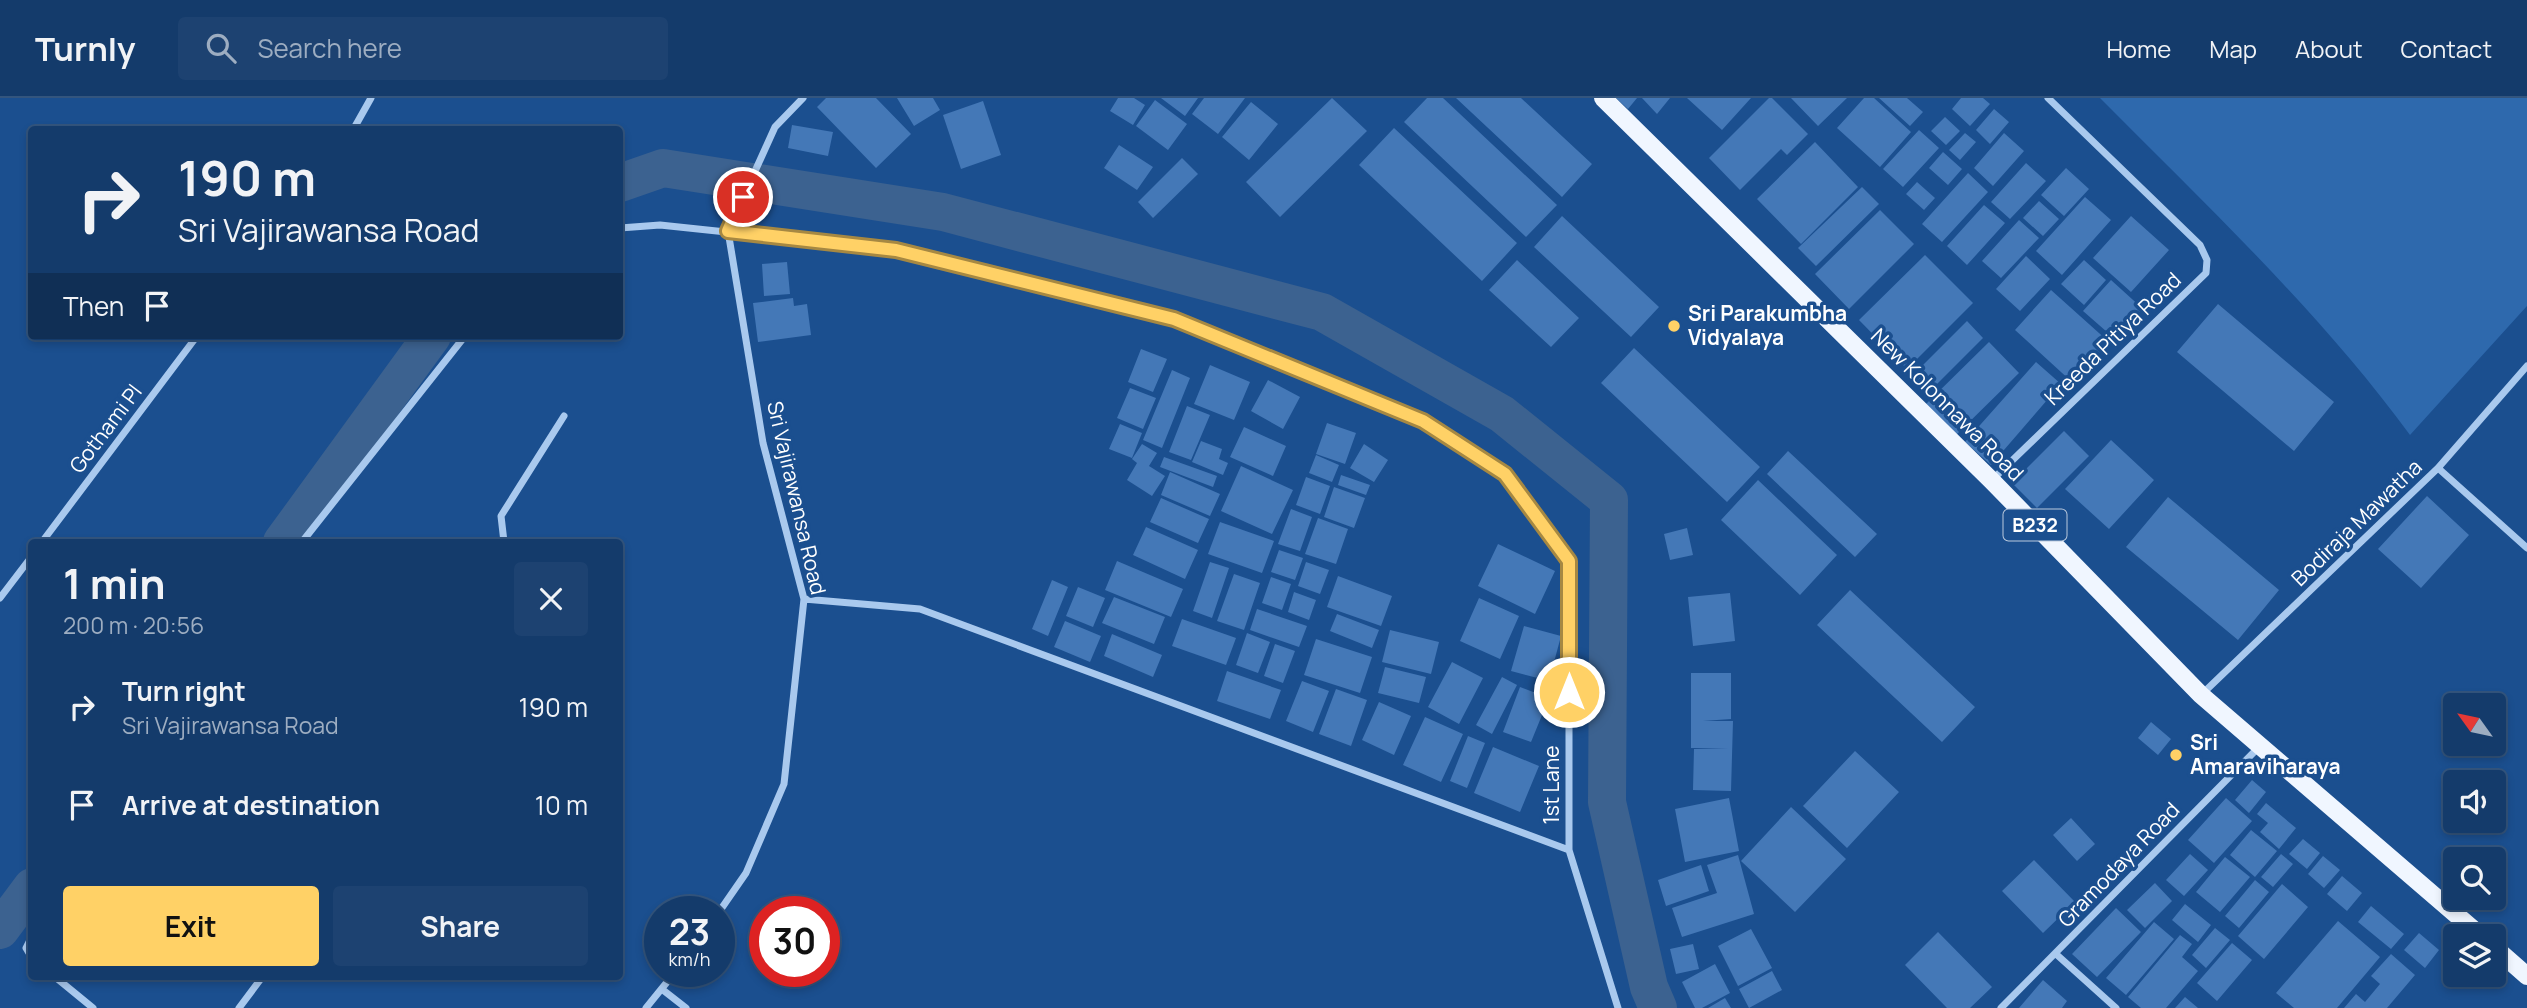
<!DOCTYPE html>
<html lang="en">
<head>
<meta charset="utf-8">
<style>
	:root { --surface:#143b6b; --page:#1d4271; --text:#f1f3f6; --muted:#9dadc1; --line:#33557e; --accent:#ffd166 }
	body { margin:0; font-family:Manrope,sans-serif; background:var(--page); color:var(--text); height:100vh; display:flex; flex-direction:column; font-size:26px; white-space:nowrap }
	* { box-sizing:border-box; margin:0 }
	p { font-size:23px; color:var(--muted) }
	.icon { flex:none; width:38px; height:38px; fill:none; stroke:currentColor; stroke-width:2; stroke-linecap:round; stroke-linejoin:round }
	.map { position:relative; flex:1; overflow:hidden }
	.sheet { position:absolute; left:28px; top:441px; width:595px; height:441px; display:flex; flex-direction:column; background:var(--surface); border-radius:7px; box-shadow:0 4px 10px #0003,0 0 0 2px var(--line) }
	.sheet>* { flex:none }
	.banner { position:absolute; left:28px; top:28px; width:595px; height:214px; border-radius:7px; box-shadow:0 4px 10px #0003,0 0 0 2px var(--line); background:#143b6b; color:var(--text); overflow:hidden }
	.needle { width:46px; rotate:303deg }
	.controls { position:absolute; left:2443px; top:595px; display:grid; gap:14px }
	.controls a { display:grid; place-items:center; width:63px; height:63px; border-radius:7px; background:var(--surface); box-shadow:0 4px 10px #0003,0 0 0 2px var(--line); font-size:35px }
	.speed { position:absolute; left:644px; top:798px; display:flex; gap:14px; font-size:35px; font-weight:700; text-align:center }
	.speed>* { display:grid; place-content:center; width:91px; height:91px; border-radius:50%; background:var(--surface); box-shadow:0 4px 10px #0003,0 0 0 2px var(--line); line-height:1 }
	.speed small { font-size:18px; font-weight:400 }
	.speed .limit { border:10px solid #d22; background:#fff; color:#111 }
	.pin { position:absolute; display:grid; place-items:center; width:60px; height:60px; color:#fff; margin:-30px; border:4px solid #fff; border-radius:50%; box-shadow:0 2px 7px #0007 }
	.me { position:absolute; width:77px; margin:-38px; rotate:0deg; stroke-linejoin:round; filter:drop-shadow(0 0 5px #0008) }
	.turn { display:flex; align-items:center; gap:24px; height:147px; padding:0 35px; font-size:32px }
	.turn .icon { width:91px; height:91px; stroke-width:2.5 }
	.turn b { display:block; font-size:49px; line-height:60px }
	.then { display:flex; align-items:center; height:66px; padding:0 35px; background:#0003; gap:14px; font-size:26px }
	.round { display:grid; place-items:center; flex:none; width:74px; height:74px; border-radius:7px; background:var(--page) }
	.summary { display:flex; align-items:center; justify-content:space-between; height:119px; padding:0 35px }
	h1 { font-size:42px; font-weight:700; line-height:52px }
	.cta { display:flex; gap:14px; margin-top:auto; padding:14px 35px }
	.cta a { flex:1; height:80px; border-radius:7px; background:var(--accent); color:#111; font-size:28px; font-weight:700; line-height:80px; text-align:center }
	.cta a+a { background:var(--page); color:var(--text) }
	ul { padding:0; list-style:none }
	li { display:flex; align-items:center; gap:21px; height:98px; padding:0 35px }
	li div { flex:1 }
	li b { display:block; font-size:26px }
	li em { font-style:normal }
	header { display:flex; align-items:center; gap:42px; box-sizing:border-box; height:98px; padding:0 35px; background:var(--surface); border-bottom:2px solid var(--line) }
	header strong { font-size:33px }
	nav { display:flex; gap:38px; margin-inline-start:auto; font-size:24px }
	.search { width:490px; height:63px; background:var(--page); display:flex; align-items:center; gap:18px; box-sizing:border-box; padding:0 24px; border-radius:7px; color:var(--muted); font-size:26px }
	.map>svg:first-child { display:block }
</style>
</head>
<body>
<header>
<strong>Turnly</strong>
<div class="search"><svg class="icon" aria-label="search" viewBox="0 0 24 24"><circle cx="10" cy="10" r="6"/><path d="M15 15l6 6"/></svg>Search here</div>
<nav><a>Home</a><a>Map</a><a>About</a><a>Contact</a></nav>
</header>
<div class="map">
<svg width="2527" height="910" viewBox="0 0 2527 910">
	<rect width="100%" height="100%" fill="#1b4f8f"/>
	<path fill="#2e69ad" d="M2100,0h427v208l-117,129c-90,-123 -203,-229 -310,-337z"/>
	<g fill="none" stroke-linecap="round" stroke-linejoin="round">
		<path stroke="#3c6290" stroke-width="38" d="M620,85l43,-15 280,44 379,100 180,102 107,86 -2,302 42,185 9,21
			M282,444l150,-206
			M0,832l32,-43"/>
	</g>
	<path fill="#4478b7" d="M826,0h50l35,36 -35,34 -59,-61z
		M897,0h36l7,12 -26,16z
		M1118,0h16l11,7 -12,20 -23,-14z
		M1161,0h37l-13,18z
		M1204,0h41l-27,36 -26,-20z
		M1332,0l35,33 -87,86 -34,-35z
		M1427,0h16l114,107 -31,32 -122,-115z
		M1456,0h65l71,66 -30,33z
		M1616,0h21l-9,11z
		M1642,0h28l-13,16z
		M1687,0h64l-29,32z
		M1769,0h3l36,36 -21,21 -6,-6 -41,41 -31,-32z
		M1791,0h56l-29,28z
		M1864,0h10l37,34 -31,35 -43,-39z
		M1879,0h28l16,14 -13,14z
		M1961,0h22l7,6 -20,22 -18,-17z
		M1155,2l32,24 -19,26 -32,-24z
		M983,3l18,54 -40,14 -18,-54z
		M1251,4l27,22 -29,36 -27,-23z
		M1994,11l15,13 -19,22 -14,-14z
		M1945,19l15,14 -14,14 -15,-14z
		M792,27l41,7 -5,24 -40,-8z
		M1394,30l123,115 -35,38 -123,-116z
		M1919,32l20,18 -36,39 -20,-18z
		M1965,35l11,9 -16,18 -11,-10z
		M2004,35l20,18 -31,35 -19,-18z
		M1815,44l43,45 -57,57 -44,-45z
		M1119,47l34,22 -16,23 -33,-22z
		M1943,54l19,17 -14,16 -19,-17z
		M1182,60l16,16 -45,44 -15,-16z
		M2026,65l20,18 -36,38 -19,-17z
		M2066,70l23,21 -25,27 -23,-21z
		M1968,75l20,19 -46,50 -20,-18z
		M1917,84l18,16 -11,12 -18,-16z
		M1862,89l17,17 -63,62 -18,-18z
		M2085,99l26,23 -49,55 -26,-24z
		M2039,103l20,18 -16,17 -20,-18z
		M1984,107l21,18 -38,42 -20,-19z
		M1880,112l34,34 -65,65 -34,-35z
		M1562,118l97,91 -28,30 -97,-90z
		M2131,118l38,34 -38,42 -38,-34z
		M2019,122l20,18 -38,40 -19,-17z
		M1925,157l48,48 -66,66 -48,-49z
		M2026,158l24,23 -30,32 -24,-22z
		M1517,162l62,58 -28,29 -62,-57z
		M2084,162l22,20 -22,25 -23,-21z
		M787,164l3,32 -26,2 -2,-32z
		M2111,182l32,29 -28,30 -32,-28z
		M2051,192l58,52 -36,41 -58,-53z
		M793,200l1,8 13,-2 4,31 -53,7 -5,-39z
		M2218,206l116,98 -40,49 -117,-99z
		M1967,223l16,17 -57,57 -16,-17z
		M1989,244l30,31 -63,62 -31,-30z
		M1634,250l126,119 -33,35 -126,-119z
		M1141,251l26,10 -14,33 -25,-10z
		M2036,264l25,22 -70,81 -26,-23z
		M1210,267l40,17 -16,38 -40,-16z
		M1172,272l18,8 -28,70 -19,-8z
		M1268,282l32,17 -17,32 -32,-18z
		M1130,290l26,10 -13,31 -26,-11z
		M1187,308l23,9 -19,45 -22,-8z
		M1327,325l29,10 -11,31 -29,-10z
		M1120,326l22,9 -10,25 -23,-9z
		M1244,329l42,19 -13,30 -43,-19z
		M2064,333l25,25 -52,52 -25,-25z
		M2111,342l43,40 -45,49 -44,-40z
		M1201,343l21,8 -3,10 9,4 -5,12 -31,-13z
		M1142,346l15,9 -8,13 16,10 -13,20 -25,-16 10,-17 -5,-4z
		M1364,346l24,16 -14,22 -24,-14z
		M1788,353l89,83 -22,23 -88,-83z
		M1316,357l23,10 -7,17 -23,-9z
		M1164,359l53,19 -4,11 -53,-20z
		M1241,368l52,24 -21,44 -51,-23z
		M1170,374l50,22 -10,22 -49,-21z
		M1341,377l29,10 -4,10 -28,-10z
		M1306,379l24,9 -10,28 -24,-9z
		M1758,382l79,75 -37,40 -79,-75z
		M1334,389l31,11 -11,30 -30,-11z
		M2427,398l42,39 -48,53 -43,-39z
		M2168,399l111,93 -41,50 -112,-93z
		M1161,400l48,21 -11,24 -48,-21z
		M1291,411l21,8 -12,34 -22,-7z
		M1318,420l30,11 -12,35 -31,-10z
		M1220,424l54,19 -12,32 -54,-19z
		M1146,429l52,23 -13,29 -52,-24z
		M1687,430l6,27 -23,5 -6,-26z
		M1498,446l57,27 -20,43 -57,-28z
		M1279,452l24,8 -8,22 -24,-8z
		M1117,463l66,28 -12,28 -66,-27z
		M1210,464l19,6 -17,50 -19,-7z
		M1306,464l23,8 -9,24 -22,-8z
		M1234,476l26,9 -16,47 -27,-9z
		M1338,478l54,20 -11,30 -54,-19z
		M1271,479l20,7 -9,26 -20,-7z
		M1052,482l16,7 -20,49 -16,-7z
		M1078,489l27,11 -12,29 -27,-11z
		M1850,492l125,117 -33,35 -125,-117z
		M1294,494l22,8 -7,20 -21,-8z
		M1730,495l5,48 -42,5 -5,-49z
		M1114,499l51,20 -11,27 -52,-21z
		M1479,500l40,18 -19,43 -40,-18z
		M1257,511l50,17 -8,21 -49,-17z
		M1337,516l42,16 -7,18 -42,-17z
		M1182,521l54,19 -10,27 -54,-19z
		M1065,523l36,15 -11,26 -36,-15z
		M1524,528l37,10 -12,45 -38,-10z
		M1390,532l49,12 -8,32 -49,-12z
		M1247,535l23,9 -12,31 -22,-8z
		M1112,536l50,21 -9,22 -49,-21z
		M1316,541l56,18 -12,36 -56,-18z
		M1275,546l20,7 -12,32 -19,-7z
		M1452,564l31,16 -24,46 -31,-17z
		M1385,569l41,10 -7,26 -41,-10z
		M1227,573l54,19 -11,29 -53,-18z
		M1691,575h40v46l-28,2h30l-2,70 -38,-1 1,-41 34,-1h-37z
		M1502,579l15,8 -25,49 -16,-9z
		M1302,583l27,10 -16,41 -27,-11z
		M1520,589l29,11 -18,44 -28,-10z
		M1336,591l31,11 -16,46 -32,-12z
		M1379,604l32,14 -17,39 -32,-15z
		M1425,619l38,17 -22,48 -38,-17z
		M2151,624l20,17 -13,16 -20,-17z
		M1468,638l17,7 -18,45 -17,-7z
		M1493,649l46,19 -19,46 -46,-19z
		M1855,653l44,41 -52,56 -44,-42z
		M2252,682l14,12 -17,21 -14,-13z
		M1729,700l10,53 -54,11 -10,-53z
		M2226,700l26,23 -38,42 -26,-23z
		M2266,705l30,25 -17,21 -19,-17 8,-9 -11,-9z
		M1791,709l55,52 -51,53 -54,-51z
		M2071,720l24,26 -18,17 -24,-26z
		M2251,732l26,21 -22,26 -25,-22z
		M2303,741l17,14 -13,16 -18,-15z
		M2190,756l18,16 -24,26 -18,-16z
		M2281,756l12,10 -20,23 -12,-10z
		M1738,757l16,59 -72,23 -10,-29 45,-15 -10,-28z
		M2323,758l17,14 -16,18 -16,-14z
		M2225,759l25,20 -30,35 -24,-20z
		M2034,762l41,42 -32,31 -41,-42z
		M1701,767l8,26 -43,15 -8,-26z
		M2342,778l20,17 -15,18 -20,-17z
		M2255,782l14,12 -30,36 -14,-12z
		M2155,785l17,18 -27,27 -18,-18z
		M2282,786l26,23 -44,52 -26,-23z
		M2185,806l26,21 -13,17 -26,-22z
		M2371,808l33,28 -13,15 -33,-27z
		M2116,810l25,24 -44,45 -25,-23z
		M2338,823l42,36 -43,51h-43l-18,-15z
		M2154,824l20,17 -48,56 -20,-17z
		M2215,830l15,12 -24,28 -14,-13z
		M1751,831l21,39 -34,18 -20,-40z
		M1938,834l54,55 -22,21h-23l-42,-43z
		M2419,835l20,17 -14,18 -21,-18z
		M2180,837l12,9 -10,13 16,14 -32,37h-25l-13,-11z
		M2232,845l20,17 -35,41 -20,-18z
		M1693,846l6,25 -23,5 -6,-25z
		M2391,856l24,21 -28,33h-43l12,-14 9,8 15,-18 -9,-8z
		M1715,866l15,29 -28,15h-7l-13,-26z
		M1772,873l10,19 -33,18 -10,-19z
		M2043,882l24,21 -5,7h-43z
		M2185,899l13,11h-23z
		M1725,900l6,10h-23z"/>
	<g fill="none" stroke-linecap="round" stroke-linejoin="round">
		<path stroke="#a9c9ee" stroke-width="7" d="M353,32l18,-32
			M620,130l40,-3 236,25 278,69 249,102 82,53 64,87v289l49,158
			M2438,370l89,80
			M1992,382l214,-207 1,-13 -7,-15 -152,-147
			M42,444l155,-206
			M302,444l163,-206
			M504,444l-3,-26 63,-100
			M0,500l32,-42
			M804,501l116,10 649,241
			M2201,597l237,-227 89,-102
			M719,814l27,-39 38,-89 20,-185 -41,-156 -35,-212 47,-104 28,-29
			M32,838l-6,12 6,10
			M2056,856l60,54
			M54,878l39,32
			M663,892l23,18
			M239,910l24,-32
			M646,910l30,-37
			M2001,910l258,-261"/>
		<path stroke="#f0f6ff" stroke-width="18" d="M1603,0l388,382 210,215 280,241
			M2494,849l33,29"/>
	</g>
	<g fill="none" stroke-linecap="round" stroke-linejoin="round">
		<g stroke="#a68842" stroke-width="18">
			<path id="route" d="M743,99l-15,34 168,19 278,69 249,102 82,53 64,87v131"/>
		</g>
		<use href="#route" stroke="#ffd166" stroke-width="12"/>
	</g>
	<g fill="#ffd166" stroke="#1b4f8f" stroke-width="2.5">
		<circle cx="1674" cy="228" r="7"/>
		<circle cx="2176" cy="657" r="7"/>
	</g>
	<g text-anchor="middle" stroke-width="7" stroke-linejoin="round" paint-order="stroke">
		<rect fill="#1b4f8f" stroke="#bbcadd" stroke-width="2" x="2003.5" y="411.5" width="63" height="31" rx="5"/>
		<g font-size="19" font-weight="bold" fill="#fff">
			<text x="2035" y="434">B232</text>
		</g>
		<g font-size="21" font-weight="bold" fill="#fff" stroke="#1b4f8f" text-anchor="start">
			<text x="1688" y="223">Sri Parakumbha<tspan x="1688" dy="24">Vidyalaya</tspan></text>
			<text x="2190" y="652">Sri<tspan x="2190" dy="24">Amaraviharaya</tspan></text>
		</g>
		<g font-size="21" fill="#fff" stroke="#1b4f8f">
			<text transform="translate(2113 241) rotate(-44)" y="7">Kreeda Pitiya Road</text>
			<text transform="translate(1947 307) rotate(45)" y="7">New Kolonnawa Road</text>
			<text transform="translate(106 331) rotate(-53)" y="7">Gothami Pl</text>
			<text transform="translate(796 400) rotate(77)" y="7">Sri Vajirawansa Road</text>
			<text transform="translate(2357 425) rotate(-44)" y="7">Bodiraja Mawatha</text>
			<text transform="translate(1552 687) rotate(-90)" y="7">1st Lane</text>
			<text transform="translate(2119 767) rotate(-46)" y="7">Gramodaya Road</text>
		</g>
	</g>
</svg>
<div class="controls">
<a><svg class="needle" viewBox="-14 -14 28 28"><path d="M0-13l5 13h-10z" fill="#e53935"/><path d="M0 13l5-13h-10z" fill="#9dadc1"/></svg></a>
<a><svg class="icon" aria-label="sound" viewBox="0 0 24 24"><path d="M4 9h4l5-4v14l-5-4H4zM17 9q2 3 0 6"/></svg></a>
<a><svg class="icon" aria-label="search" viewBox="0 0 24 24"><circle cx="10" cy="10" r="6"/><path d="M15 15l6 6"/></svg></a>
<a><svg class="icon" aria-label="layers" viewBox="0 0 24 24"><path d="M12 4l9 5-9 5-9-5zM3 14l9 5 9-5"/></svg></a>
</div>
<div class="speed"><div>23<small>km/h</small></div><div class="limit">30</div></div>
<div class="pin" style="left:743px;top:99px;background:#d93025"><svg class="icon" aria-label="arrive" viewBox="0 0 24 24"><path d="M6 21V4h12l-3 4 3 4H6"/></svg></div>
<svg class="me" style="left:1569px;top:594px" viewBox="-20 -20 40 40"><circle r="17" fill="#ffd166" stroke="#fff" stroke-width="3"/><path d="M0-11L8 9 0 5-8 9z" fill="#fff"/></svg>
<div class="banner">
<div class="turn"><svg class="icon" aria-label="right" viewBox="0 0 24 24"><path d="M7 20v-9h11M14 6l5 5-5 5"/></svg><div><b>190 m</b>Sri Vajirawansa Road</div></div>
<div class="then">Then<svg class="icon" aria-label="arrive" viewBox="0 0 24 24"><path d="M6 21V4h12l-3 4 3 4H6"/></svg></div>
</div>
<section class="sheet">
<div class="summary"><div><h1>1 min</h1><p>200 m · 20:56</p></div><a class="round"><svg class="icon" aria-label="close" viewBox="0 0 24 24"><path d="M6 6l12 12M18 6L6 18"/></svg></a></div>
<ul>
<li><svg class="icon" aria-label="right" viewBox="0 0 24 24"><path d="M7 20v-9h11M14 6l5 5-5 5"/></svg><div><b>Turn right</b><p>Sri Vajirawansa Road</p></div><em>190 m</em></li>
<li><svg class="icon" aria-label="arrive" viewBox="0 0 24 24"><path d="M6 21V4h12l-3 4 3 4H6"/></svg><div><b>Arrive at destination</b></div><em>10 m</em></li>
</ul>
<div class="cta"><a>Exit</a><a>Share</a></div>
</section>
</div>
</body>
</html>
